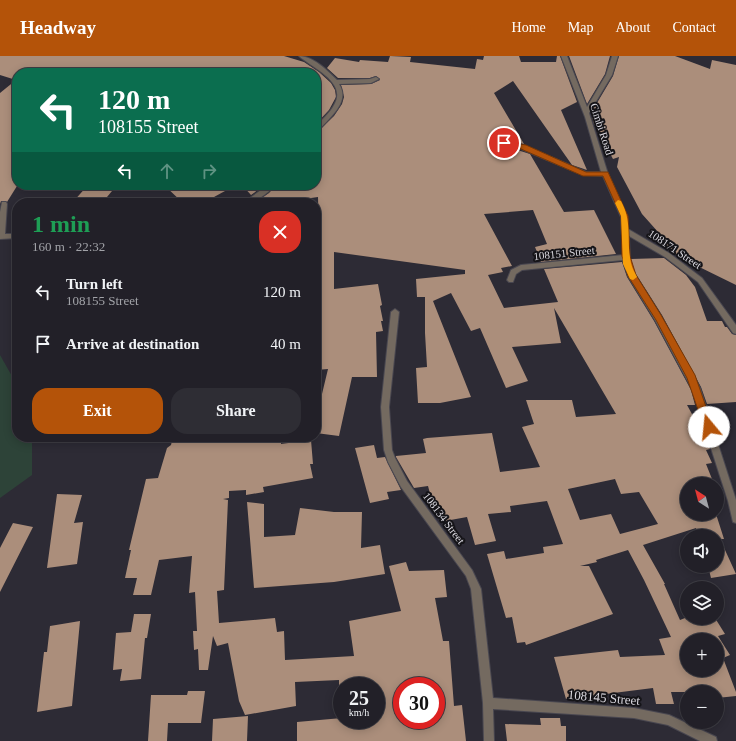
<!DOCTYPE html>
<html lang="en">
<head>
<meta charset="utf-8">
<style>
	:root { --surface:#222028; --page:#2e2d34; --text:#f1f3f6; --muted:#a2a3a8; --line:#3f3e45; --accent:#b45309 }
	body { margin:0; font-family:Georgia,serif; background:var(--page); color:var(--text); height:100vh; display:flex; flex-direction:column; font-size:15px; white-space:nowrap }
	* { box-sizing:border-box; margin:0 }
	p { font-size:13px; color:var(--muted) }
	.icon { flex:none; width:22px; height:22px; fill:none; stroke:currentColor; stroke-width:2; stroke-linecap:round; stroke-linejoin:round }
	.map { position:relative; flex:1; overflow:hidden }
	.drawer { position:absolute; left:12px; top:142px; width:309px; height:244px; display:flex; flex-direction:column; background:var(--surface); border-radius:16px; box-shadow:0 2px 10px #0003,0 0 0 1px var(--line) }
	.drawer>* { flex:none }
	.banner { position:absolute; left:12px; top:12px; width:309px; height:122px; border-radius:16px; box-shadow:0 2px 10px #0003,0 0 0 1px var(--line); background:#0b6e4f; color:#fff; overflow:hidden }
	.needle { width:26px; rotate:324deg }
	.fabs { position:absolute; left:680px; top:421px; display:grid; gap:8px }
	.fabs a { display:grid; place-items:center; width:44px; height:44px; border-radius:50%; background:var(--surface); box-shadow:0 2px 10px #0003,0 0 0 1px var(--line); font-size:20px }
	.speed { position:absolute; left:333px; top:621px; display:flex; gap:8px; font-size:20px; font-weight:700; text-align:center }
	.speed>* { display:grid; place-content:center; width:52px; height:52px; border-radius:50%; background:var(--surface); box-shadow:0 2px 10px #0003,0 0 0 1px var(--line); line-height:1 }
	.speed small { font-size:10px; font-weight:400 }
	.speed .limit { border:6px solid #d22; background:#fff; color:#111 }
	.pin { position:absolute; display:grid; place-items:center; width:34px; height:34px; color:#fff; margin:-17px; border:2px solid #fff; border-radius:50%; box-shadow:0 1px 4px #0007 }
	.me { position:absolute; width:44px; margin:-22px; rotate:343deg; stroke-linejoin:round; filter:drop-shadow(0 0 3px #0008) }
	.turn { display:flex; align-items:center; gap:14px; height:84px; padding:0 20px; font-size:18px }
	.turn .icon { width:52px; height:52px; stroke-width:2.5 }
	.turn b { display:block; font-size:28px; line-height:34px }
	.lanes { display:flex; align-items:center; height:38px; padding:0 20px; background:#0003; justify-content:center; gap:20px; direction:ltr }
	.lanes .off { opacity:.35 }
	.round { display:grid; place-items:center; flex:none; width:42px; height:42px; border-radius:16px; background:var(--page) }
	.head { display:flex; align-items:center; justify-content:space-between; height:68px; padding:0 20px }
	h1 { font-size:24px; font-weight:600; line-height:30px; color:#1e9e55 }
	.action { display:flex; gap:8px; margin-top:auto; padding:8px 20px }
	.action a { flex:1; height:46px; border-radius:16px; background:var(--accent); color:#fff; font-size:16px; font-weight:600; line-height:46px; text-align:center }
	.action a+a { background:var(--page); color:var(--text) }
	ul { padding:0; list-style:none }
	li { display:flex; align-items:center; gap:12px; height:52px; padding:0 20px }
	li div { flex:1 }
	li b { display:block; font-size:15px }
	li em { font-style:normal }
	header { display:flex; align-items:center; gap:24px; box-sizing:border-box; height:56px; padding:0 20px; background:var(--accent); color:#fff }
	header strong { font-size:19px }
	nav { display:flex; gap:22px; margin-inline-start:auto; font-size:14px }
	.map>svg:first-child { display:block }
</style>
</head>
<body>
<header>
<strong>Headway</strong>
<nav><a>Home</a><a>Map</a><a>About</a><a>Contact</a></nav>
</header>
<div class="map">
<svg width="736" height="685" viewBox="0 0 736 685">
	<rect width="100%" height="100%" fill="#2d2b35"/>
	<path fill="#2d4338" d="M0,299l17,30v52h15v38l-32,23z"/>
	<path fill="#ab8e7b" fill-rule="evenodd" d="M0,0h284l20,6 15,10 12,11 4,7 1,7 -7,13 -13,14v-51h-299v113l-10,16 -6,-1 -1,3v-111l16,-13 -16,-5z
		M390,0l21,1 -1,5 65,7 2,-10 6,1 1,-4h35l2,6h35l1,-6h3l17,46 -16,8 26,60 -15,-5 -59,-84 -19,12 30,51 -20,-4 -4,3 2,2 28,9 34,58 30,-2 22,44 -75,8 -6,-15 12,-3 -14,-34 -49,4 28,52 -11,2 2,4 -15,3 16,33 54,-6 -14,-33 78,-7 5,15 27,44 37,69 4,15h-8l20,36 3,8 -4,1 6,13 -6,1 8,20h-27v30h29l8,25h-4l16,35 -25,4 -3,-12h9v-30h-18l-3,-8 -53,17 22,39h-1l16,36 5,-2h30l10,16 -7,2 12,19 -7,3 13,34v4l-19,2v-6h-46l3,12h-18l-3,-16 -87,11 -12,-42 64,-7 2,7 45,-2 -6,-16 12,-2 -27,-57 -16,-30 -32,10 1,2 -17,4h9l24,48 -87,31 -1,-3 -8,1 -5,-26 -6,1 -19,-64 17,-3 2,8 38,-6 -1,-6 20,-3 -16,-43 -37,5 1,6 -23,2 8,27 -21,4 -8,-28 -22,4 -2,-6 -7,1 -8,-30 -14,2 -18,-31v-1l30,-3 -3,-14 4,-1 65,-5 8,39 40,-5 -18,-40 12,-3 -8,-24h46l4,17 40,-3 -62,-106 7,35 -49,4 16,34 -22,7 -26,-60 -9,3 -20,-38 -18,8 38,96 -31,6h-22l-2,-35 11,-1 -2,-34v-36h-8l-1,-18 49,-5v-4l-131,-18v37l44,-5 4,21 -2,1 3,15h-2l2,10 -7,1 1,45h-25l-13,59 -23,-3v-14l12,-50 -12,1v-133l3,1 -1,-41 -42,6h-17l-2,-2 12,-8 7,-8h40v-52l18,-17 8,-12 2,-7 -3,-12 30,-1 9,-4 -4,-4 -6,2h-32l-11,-10 8,-10 24,4 1,-2 28,2zM615,423l6,15 18,-2 19,32 -38,10 -9,-20 -31,6 -12,-31zM687,584h30v30h-30z
		M569,0h41l-5,18 -18,30z
		M619,0h56l35,13 2,-9 24,5v220l-55,-27 -17,-15 3,-1 -25,-28 -25,-47 2,-10 -6,2 -19,-35 -3,-11 22,-37z
		M88,129h29l-15,18h-30z
		M164,129h72l-33,18h-20z
		M242,129h23l-14,10z
		M664,202l22,17 9,12 12,34h15l3,6h2l5,7 4,1v67l-29,2 -6,-17 -39,-72 -26,-41 -5,-10v-5z
		M173,381h108v7l30,-4 2,24h-3l3,14 -50,9 1,5 -18,3v-5l-17,1v7l-6,1 5,1 -4,90 -7,1 2,32 56,-5 2,14 7,-1 1,29 69,-4 -5,-35 52,-10 -12,-45 17,-4 3,9 35,-1 3,27 -12,1 8,43h6l5,65 8,-1 4,36h-169v-19l45,-4v2h34v-34h-37v-6l-44,2 1,24 -51,9 -6,-14 -11,-58 -11,3 -4,-10 -5,34h-9l-1,-21 -4,1 -1,-19h4l-2,-39 -6,1 3,-37 -33,4 -8,35h-18l4,-17h-12l6,-28h-2l17,-71 12,-1 9,-30 4,-3zM436,628v36h-34v-35z
		M374,389l3,13 8,-1 16,33 -14,2 2,7 -19,4 -15,-55z
		M57,438l25,1 -8,28 9,-1 -6,42 -30,4z
		M247,446l17,2v33l31,-2 5,-27 34,4h28l-1,36 19,-3 5,29 -51,8 -80,6z
		M13,467l20,4 -33,65v-44z
		M134,558h17l-4,24h-2l-4,41 -21,2 2,-12 -9,1 3,-37 15,-1z
		M80,565l-8,85 -35,6 7,-60h3l3,-26z
		M188,635h17l-4,32h-33l-1,18h-19l3,-46h36z
		M248,660l-1,25h-35l1,-22z
		M540,662h20l1,8h5v15h-59l-2,-17 36,1z"/>
	<g fill="none" stroke-linecap="round" stroke-linejoin="round">
		<g stroke="#494750" stroke-width="2">
			<path id="street" d="M299,0c14,0 29,15 38,24l33,-1 6,-2 3,2 -8,4 -32,1c12,18 -10,34 -21,47l-2,1v-6c6,-7 14,-13 18,-21 14,-23 -22,-37 -35,-49z
				M561,0h6l20,51 19,-32 6,-19h6l-6,19 -23,38 19,61 19,43 1,12 41,24 33,25 34,47v9l-3,-1 -35,-51 -33,-25 -36,-21 1,28 5,11 26,41 39,72 36,112v23l-3,-1 -5,-21 -36,-112 -37,-69 -27,-44 -4,-12 -1,-4 -101,10 -6,4 -3,8h-4l-2,-2 4,-10 10,-5 102,-10 -2,-38 -18,-41 -20,-1 -62,-26 -19,-5 -1,-1 3,-2 21,5 61,26h15l-16,-55z
				M268,129h7c-8,9 -19,18 -32,18z
				M126,144h2l3,2 -7,1z
				M2,146h4l1,2 -2,30h12v4l-17,1v-27z
				M395,253l4,3 -10,95 3,43 3,8 12,23 65,89 9,19 12,109 141,10 35,7 47,22 1,4h-17l-32,-16 -34,-7 -141,-9 1,32h-10l-1,-38 -12,-114 -5,-13 -65,-89 -13,-25 -4,-12 -3,-43 10,-95z"/>
		</g>
		<use href="#street" fill="#746a60" fill-rule="evenodd"/>
	</g>
	<path fill="#b45309" stroke="#753606" d="M502,85l24,4 60,27h22l20,44 2,40 6,19 25,40 34,60 18,52 -1,3 -3,1 -4,-1 -18,-52 -31,-58 -28,-44 -6,-20 -1,-40 -18,-40h-20l-62,-27 -19,-4z"/>
	<path fill="#f59e0b" d="M618,144l3,1c12,22 5,39 10,62 1,5 4,10 6,14l-4,3 -3,-1 -7,-15 -2,-48 -6,-13z"/>
	<g text-anchor="middle" stroke-width="4" stroke-linejoin="round" paint-order="stroke">
		<g font-size="11" fill="#dad8df" stroke="#151418">
			<text transform="translate(602 73) rotate(72)" y="4">Cimbi Road</text>
			<text transform="translate(675 193) rotate(34)" y="4">108171 Street</text>
			<text transform="translate(564 197) rotate(-6)" y="4">108151 Street</text>
			<text transform="translate(444 462) rotate(53)" y="4">108134 Street</text>
		</g>
		<g font-size="13" fill="#dad8df" stroke="#151418">
			<text transform="translate(604 641) rotate(5)" y="5">108145 Street</text>
		</g>
	</g>
</svg>
<div class="fabs">
<a><svg class="needle" viewBox="-14 -14 28 28"><path d="M0-13l5 13h-10z" fill="#e53935"/><path d="M0 13l5-13h-10z" fill="#a2a3a8"/></svg></a>
<a><svg class="icon" aria-label="sound" viewBox="0 0 24 24"><path d="M4 9h4l5-4v14l-5-4H4zM17 9q2 3 0 6"/></svg></a>
<a><svg class="icon" aria-label="layers" viewBox="0 0 24 24"><path d="M12 4l9 5-9 5-9-5zM3 14l9 5 9-5"/></svg></a>
<a>+</a>
<a>−</a>
</div>
<div class="speed"><div>25<small>km/h</small></div><div class="limit">30</div></div>
<div class="pin" style="left:504px;top:87px;background:#d93025"><svg class="icon" aria-label="arrive" viewBox="0 0 24 24"><path d="M6 21V4h12l-3 4 3 4H6"/></svg></div>
<svg class="me" style="left:709px;top:371px" viewBox="-20 -20 40 40"><circle r="19" fill="#fff"/><path d="M0-13L10 11 0 6-10 11z" fill="#b45309"/></svg>
<div class="banner">
<div class="turn"><svg class="icon" aria-label="left" viewBox="0 0 24 24"><path d="M17 20v-9H6M10 6l-5 5 5 5"/></svg><div><b>120 m</b>108155 Street</div></div>
<div class="lanes"><svg class="icon" aria-label="left" viewBox="0 0 24 24"><path d="M17 20v-9H6M10 6l-5 5 5 5"/></svg><svg class="icon off" aria-label="ahead" viewBox="0 0 24 24"><path d="M12 20V5M6 11l6-6 6 6"/></svg><svg class="icon off" aria-label="right" viewBox="0 0 24 24"><path d="M7 20v-9h11M14 6l5 5-5 5"/></svg></div>
</div>
<section class="drawer">
<div class="head"><div><h1>1 min</h1><p>160 m · 22:32</p></div><a class="round" style="background:#d93025;color:#fff"><svg class="icon" aria-label="close" viewBox="0 0 24 24"><path d="M6 6l12 12M18 6L6 18"/></svg></a></div>
<ul>
<li><svg class="icon" aria-label="left" viewBox="0 0 24 24"><path d="M17 20v-9H6M10 6l-5 5 5 5"/></svg><div><b>Turn left</b><p>108155 Street</p></div><em>120 m</em></li>
<li><svg class="icon" aria-label="arrive" viewBox="0 0 24 24"><path d="M6 21V4h12l-3 4 3 4H6"/></svg><div><b>Arrive at destination</b></div><em>40 m</em></li>
</ul>
<div class="action"><a>Exit</a><a>Share</a></div>
</section>
</div>
</body>
</html>
